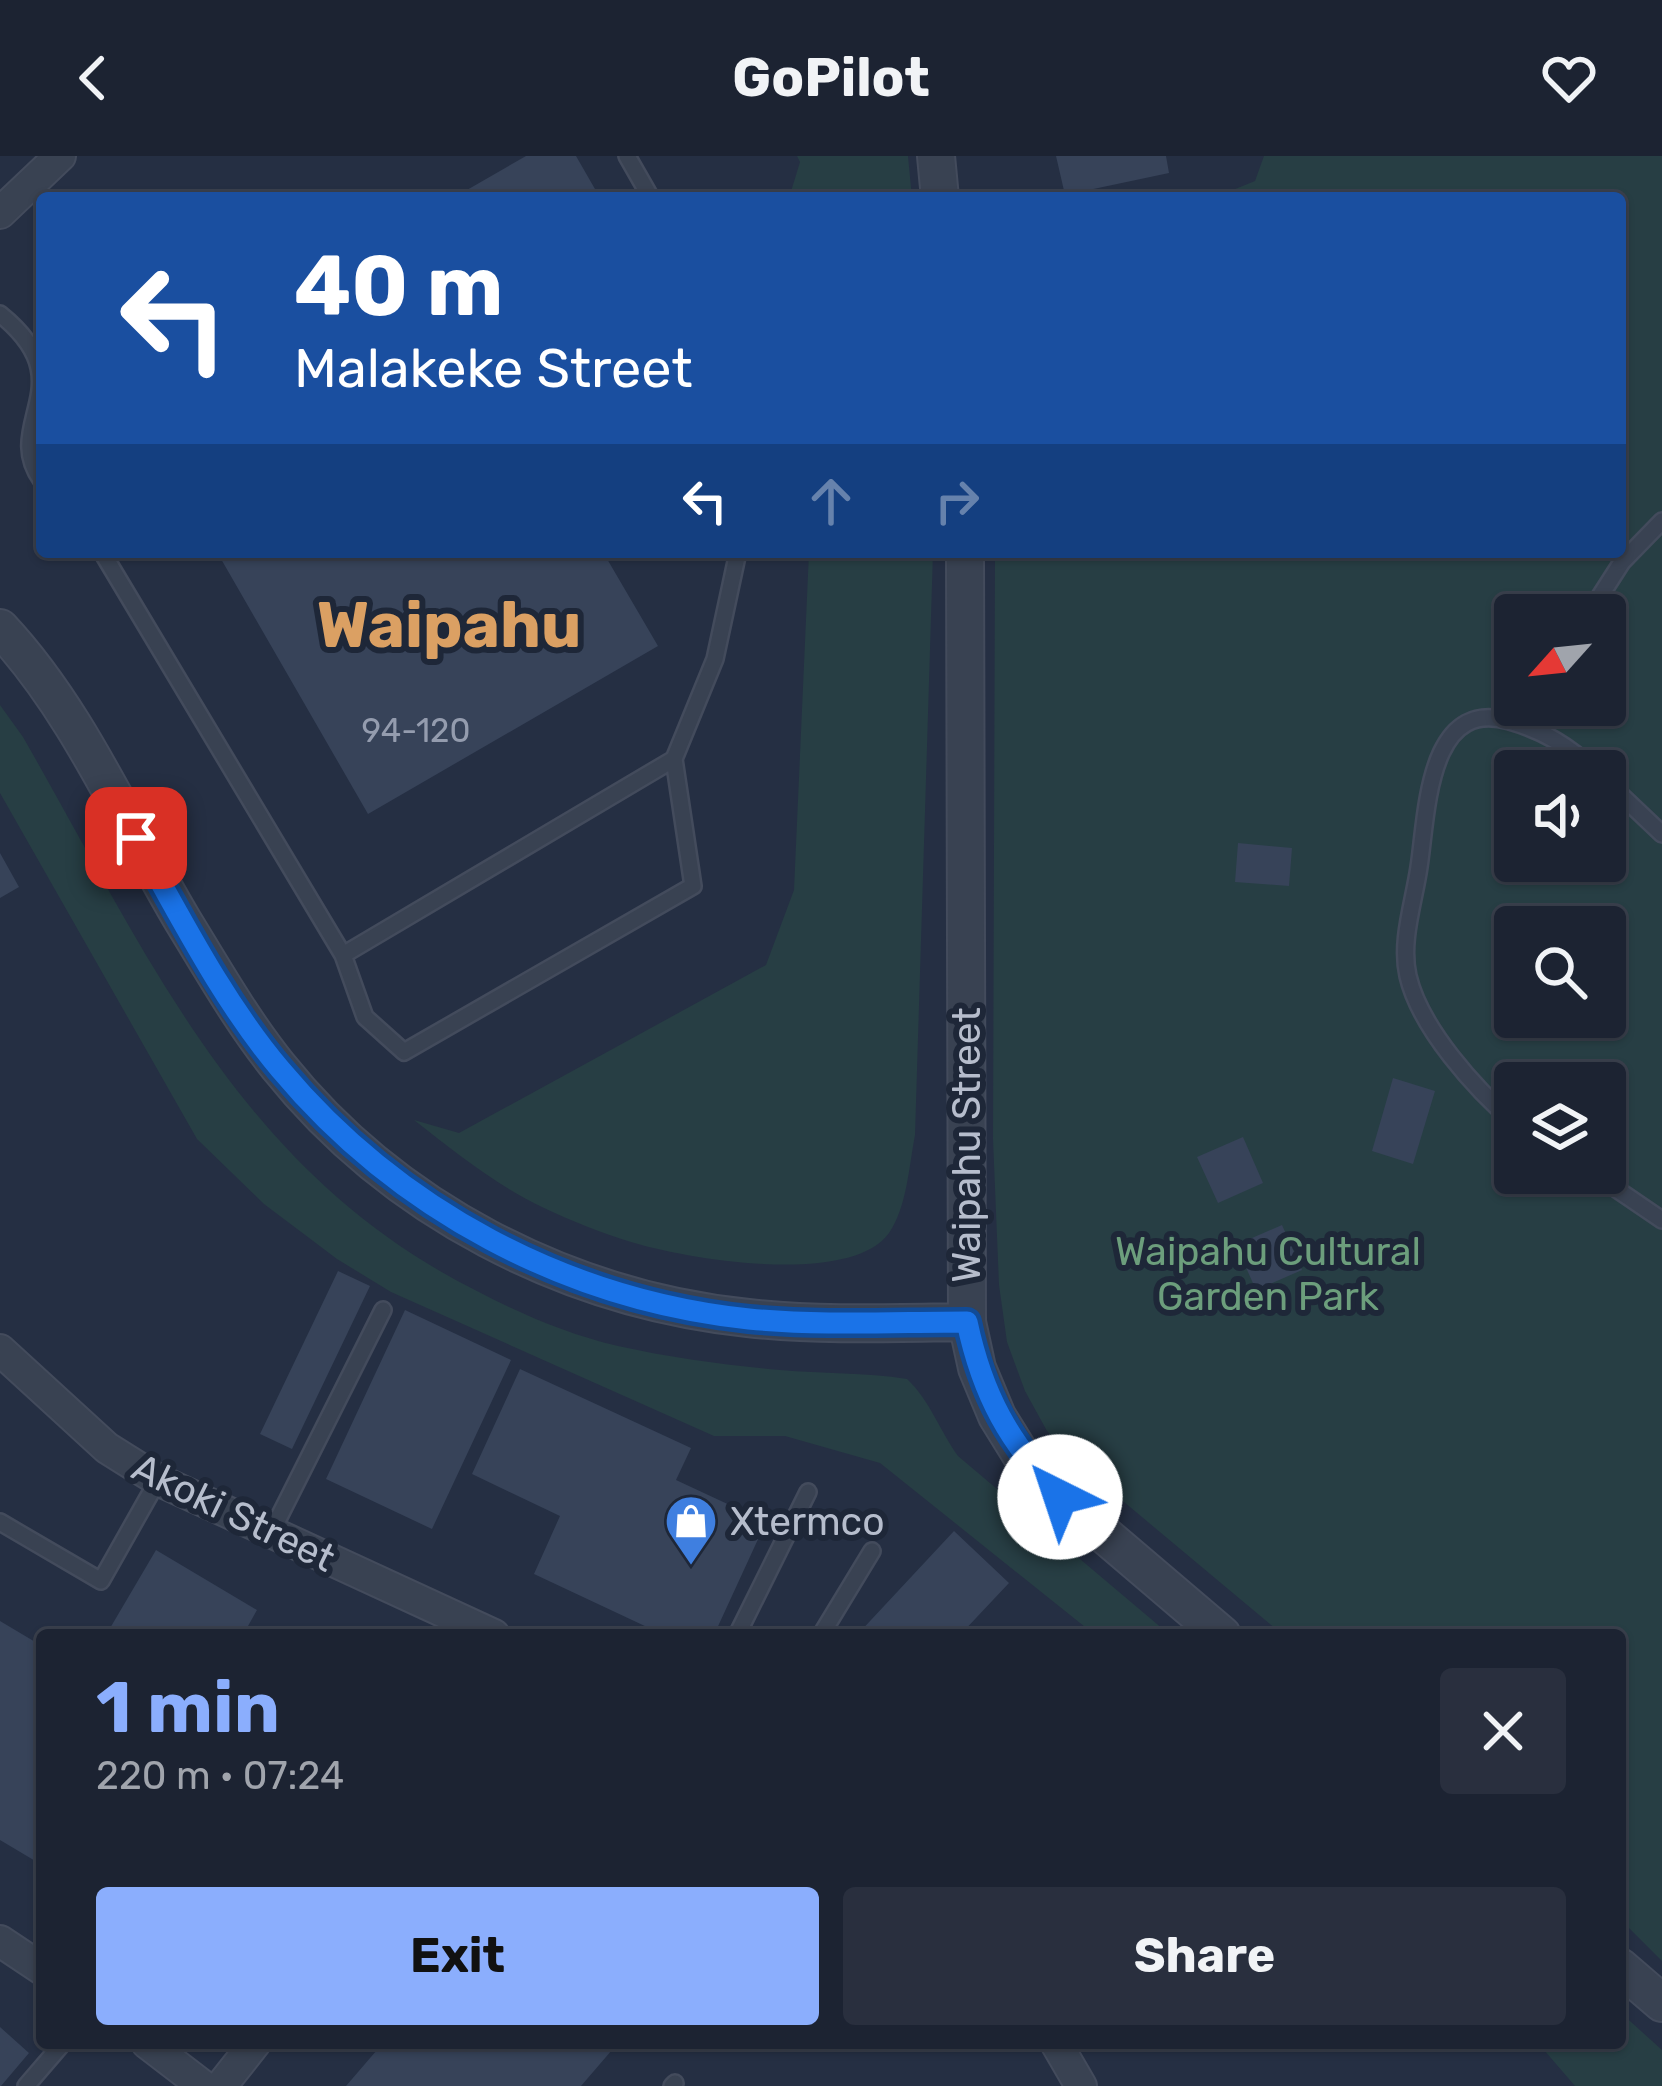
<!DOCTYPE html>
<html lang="en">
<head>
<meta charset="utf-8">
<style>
	:root { --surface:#1c2332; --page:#292f3e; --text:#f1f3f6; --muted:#a0a4ac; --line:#3a404d; --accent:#8baefd }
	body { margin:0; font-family:Rubik,sans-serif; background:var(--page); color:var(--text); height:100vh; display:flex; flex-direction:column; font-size:45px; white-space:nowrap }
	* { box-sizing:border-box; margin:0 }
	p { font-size:39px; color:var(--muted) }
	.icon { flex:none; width:66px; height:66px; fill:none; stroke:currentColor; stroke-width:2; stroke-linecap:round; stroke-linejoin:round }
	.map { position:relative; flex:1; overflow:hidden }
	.details { position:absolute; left:36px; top:1473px; width:1590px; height:420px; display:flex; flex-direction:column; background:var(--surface); border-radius:12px; box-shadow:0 3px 9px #0004,0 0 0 3px var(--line) }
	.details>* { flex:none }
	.top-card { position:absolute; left:36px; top:36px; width:1590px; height:366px; border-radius:12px; box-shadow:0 3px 9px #0004,0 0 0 3px var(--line); background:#1a4fa0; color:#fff; overflow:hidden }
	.needle { width:78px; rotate:243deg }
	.controls { position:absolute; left:1494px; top:438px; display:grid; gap:24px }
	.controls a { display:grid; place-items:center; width:132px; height:132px; border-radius:12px; background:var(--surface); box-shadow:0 3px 9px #0004,0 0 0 3px var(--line); font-size:60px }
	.pin { position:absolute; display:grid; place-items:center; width:102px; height:102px; color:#fff; margin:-51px; border-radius:24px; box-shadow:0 6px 18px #0006 }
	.me { position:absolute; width:132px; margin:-66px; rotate:319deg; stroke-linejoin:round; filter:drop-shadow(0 0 9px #0008) }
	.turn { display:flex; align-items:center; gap:42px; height:252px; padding:0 60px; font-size:54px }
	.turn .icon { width:156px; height:156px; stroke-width:2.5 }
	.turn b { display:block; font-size:84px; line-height:102px }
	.lanes { display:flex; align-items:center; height:114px; padding:0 60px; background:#0003; justify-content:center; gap:60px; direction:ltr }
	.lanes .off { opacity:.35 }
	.round { display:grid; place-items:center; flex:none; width:126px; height:126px; border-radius:12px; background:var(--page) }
	.overview { display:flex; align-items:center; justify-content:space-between; height:204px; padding:0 60px }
	h1 { font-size:72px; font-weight:700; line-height:90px; color:var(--accent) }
	.action { display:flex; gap:24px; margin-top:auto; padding:24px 60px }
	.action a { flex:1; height:138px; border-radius:12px; background:var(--accent); color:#111; font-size:48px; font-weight:700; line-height:138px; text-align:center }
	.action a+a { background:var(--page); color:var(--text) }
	header { display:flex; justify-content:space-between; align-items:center; height:156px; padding:0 60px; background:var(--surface); font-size:54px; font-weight:700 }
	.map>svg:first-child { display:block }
</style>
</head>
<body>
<header><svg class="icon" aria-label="back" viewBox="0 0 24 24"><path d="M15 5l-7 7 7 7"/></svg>GoPilot<svg class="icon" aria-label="heart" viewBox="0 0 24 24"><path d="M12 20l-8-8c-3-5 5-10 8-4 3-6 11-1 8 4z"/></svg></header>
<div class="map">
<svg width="1662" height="1930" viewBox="0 0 1662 1930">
	<rect width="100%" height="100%" fill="#252f43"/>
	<path fill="#273e44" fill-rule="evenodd" d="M797,0h111l4,42h-123l11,-36z
		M1264,0h398v1805l-42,-42v-284h-337l-202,-169 -34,-35 -22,-40 -18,-49 -8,-57 -6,-146 2,-587h625v-354h-407l42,-17zM1515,459h90v90h-90zM1515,615h90v90h-90zM1515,771h90v90h-90zM1515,927h90v90h-90z
		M809,396h124l-18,583c-6,31 -8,72 -26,98 -39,54 -203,26 -258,9 -29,-9 -60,-21 -87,-34 -47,-22 -89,-56 -130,-88l45,13 307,-168 28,-75z
		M0,549l23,32c124,216 217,435 452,553 46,24 92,44 143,56 54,12 108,19 162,24 42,4 85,2 127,9 22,20 33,52 51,77l212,179h-75l-215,-172 -95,-27h-71l-323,-144 -54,-33 -73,-55 -67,-65 -197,-346z
		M1620,1856l42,38v36h-87l-37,-43h82z"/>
	<path fill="#374359" d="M526,0h50l23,40 -146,2z
		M1056,0h110l3,17 -104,22z
		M217,396h386l55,94 -290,168z
		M1238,687l54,5 -3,38 -54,-4z
		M0,697l19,34 -19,11z
		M1393,922l42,13 -22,73 -41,-13z
		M1243,981l20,46 -45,20 -21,-46z
		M1282,1069l20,45 -46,20 -20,-45z
		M338,1115l32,15 -78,163 -32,-15z
		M405,1154l106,50 -79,169 -106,-50z
		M520,1213l171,79 -15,32 90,42 -52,113h-50l-130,-61 26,-58 -88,-42z
		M954,1375l55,52 -49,52h-103z
		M156,1394l101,60 -14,25h-137z
		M0,1465l42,25v219l-42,-25z
		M0,1871l29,26 -28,33h-1z
		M383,1887h11l9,9 8,-9h207l-37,43h-235z"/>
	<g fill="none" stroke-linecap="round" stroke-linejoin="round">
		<g stroke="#434b5c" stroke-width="20">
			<path id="service" d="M627,0l24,42
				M0,158c87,70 0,110 42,167
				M102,396l241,403 331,-196 41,-100 23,-107
				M1588,459l34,-53 40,-41
				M1537,573l8,-24
				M1605,624l57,54
				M343,799l22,62 39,35 289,-166 -19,-127
				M1515,967c-39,-33 -95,-95 -107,-147 -8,-35 6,-74 11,-109 8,-52 8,-170 90,-146 35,10 60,25 86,50
				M1593,1017l69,47
				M0,1366l101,59 57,-101
				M271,1377l112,-223
				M737,1479l71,-143
				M821,1479l51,-84
				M26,1930l37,-43
				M672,1930l3,-3"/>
		</g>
		<g stroke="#434b5c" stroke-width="34">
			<path id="minor" d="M0,57l60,-57
				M0,1194l107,98 51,32 336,155
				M0,1785l42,28
				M147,1887l56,43
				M1056,1887l25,43
				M221,1930l34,-43"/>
		</g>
		<g stroke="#434b5c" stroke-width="40">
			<path id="tertiary" d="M936,0l4,42
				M965,396l2,770 10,46 20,48 26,42 37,39 162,138
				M0,472c78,83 125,196 183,293 30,49 59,100 95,145 115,144 289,233 470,252 73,8 146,5 219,4
				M1620,1811l42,36"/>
		</g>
		<use href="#service" stroke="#394252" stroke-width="15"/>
		<use href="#minor" stroke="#394252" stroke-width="30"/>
		<use href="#tertiary" stroke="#394252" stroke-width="36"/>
	</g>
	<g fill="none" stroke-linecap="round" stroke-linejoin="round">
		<g stroke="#114b97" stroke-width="30">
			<path id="route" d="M136,682c44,78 86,162 144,231 118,141 287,231 469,250 72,7 146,3 218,3 16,75 42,119 93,175"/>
		</g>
		<use href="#route" stroke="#1a73e8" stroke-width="21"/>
	</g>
	<defs>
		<g id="shop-pin" transform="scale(2.7)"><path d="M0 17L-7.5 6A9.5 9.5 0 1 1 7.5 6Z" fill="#3f7fe0" stroke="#1e2738"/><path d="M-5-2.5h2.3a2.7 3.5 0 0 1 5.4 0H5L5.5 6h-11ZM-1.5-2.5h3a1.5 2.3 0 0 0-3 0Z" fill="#fff"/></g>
	</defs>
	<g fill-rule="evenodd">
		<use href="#shop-pin" x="691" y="1365"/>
	</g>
	<g text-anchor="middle" stroke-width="12" stroke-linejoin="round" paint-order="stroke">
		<g font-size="33" fill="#949cae">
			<text x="416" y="586">94-120</text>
		</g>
		<g font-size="39" fill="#b6bdcc" stroke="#1e2738">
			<text transform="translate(966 989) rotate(-90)" y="14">Waipahu Street</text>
			<text transform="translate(234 1356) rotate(26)" y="14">Akoki Street</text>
		</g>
		<g font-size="39" fill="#6c9e7c" stroke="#1e2738">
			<text x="1268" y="1109">Waipahu Cultural<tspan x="1268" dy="45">Garden Park</tspan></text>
		</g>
		<g font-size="39" fill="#b6bdcc" stroke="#1e2738" text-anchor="start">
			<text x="730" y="1379">Xtermco</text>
		</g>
		<g font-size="63" font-weight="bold" fill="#dba063" stroke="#1e2738">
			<text x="449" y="491">Waipahu</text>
		</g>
	</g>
</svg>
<div class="controls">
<a><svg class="needle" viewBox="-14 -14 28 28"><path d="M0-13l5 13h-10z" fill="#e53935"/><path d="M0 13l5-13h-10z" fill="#a0a4ac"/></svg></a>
<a><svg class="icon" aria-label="sound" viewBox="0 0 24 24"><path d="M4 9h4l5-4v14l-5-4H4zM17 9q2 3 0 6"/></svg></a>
<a><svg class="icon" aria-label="search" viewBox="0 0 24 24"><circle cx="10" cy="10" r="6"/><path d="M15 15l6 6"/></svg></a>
<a><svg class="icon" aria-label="layers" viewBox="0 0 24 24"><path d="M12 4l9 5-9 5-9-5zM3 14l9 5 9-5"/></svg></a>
</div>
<div class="pin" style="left:136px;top:682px;background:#d93025"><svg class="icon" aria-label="arrive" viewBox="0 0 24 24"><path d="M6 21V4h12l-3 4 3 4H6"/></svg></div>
<svg class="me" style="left:1060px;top:1341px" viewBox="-20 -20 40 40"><circle r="19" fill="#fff"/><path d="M0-13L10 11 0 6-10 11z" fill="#1a73e8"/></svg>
<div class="top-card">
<div class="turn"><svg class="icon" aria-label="left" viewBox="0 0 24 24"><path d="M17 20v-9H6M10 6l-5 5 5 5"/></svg><div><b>40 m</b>Malakeke Street</div></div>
<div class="lanes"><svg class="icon" aria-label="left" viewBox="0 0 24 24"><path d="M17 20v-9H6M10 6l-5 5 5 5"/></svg><svg class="icon off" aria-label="ahead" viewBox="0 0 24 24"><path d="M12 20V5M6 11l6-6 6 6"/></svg><svg class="icon off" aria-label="right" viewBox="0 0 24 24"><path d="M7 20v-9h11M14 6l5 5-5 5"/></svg></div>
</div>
<section class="details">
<div class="overview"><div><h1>1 min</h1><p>220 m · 07:24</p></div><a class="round"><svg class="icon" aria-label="close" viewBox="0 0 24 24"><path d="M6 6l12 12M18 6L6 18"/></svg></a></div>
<div class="action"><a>Exit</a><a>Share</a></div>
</section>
</div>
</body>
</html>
